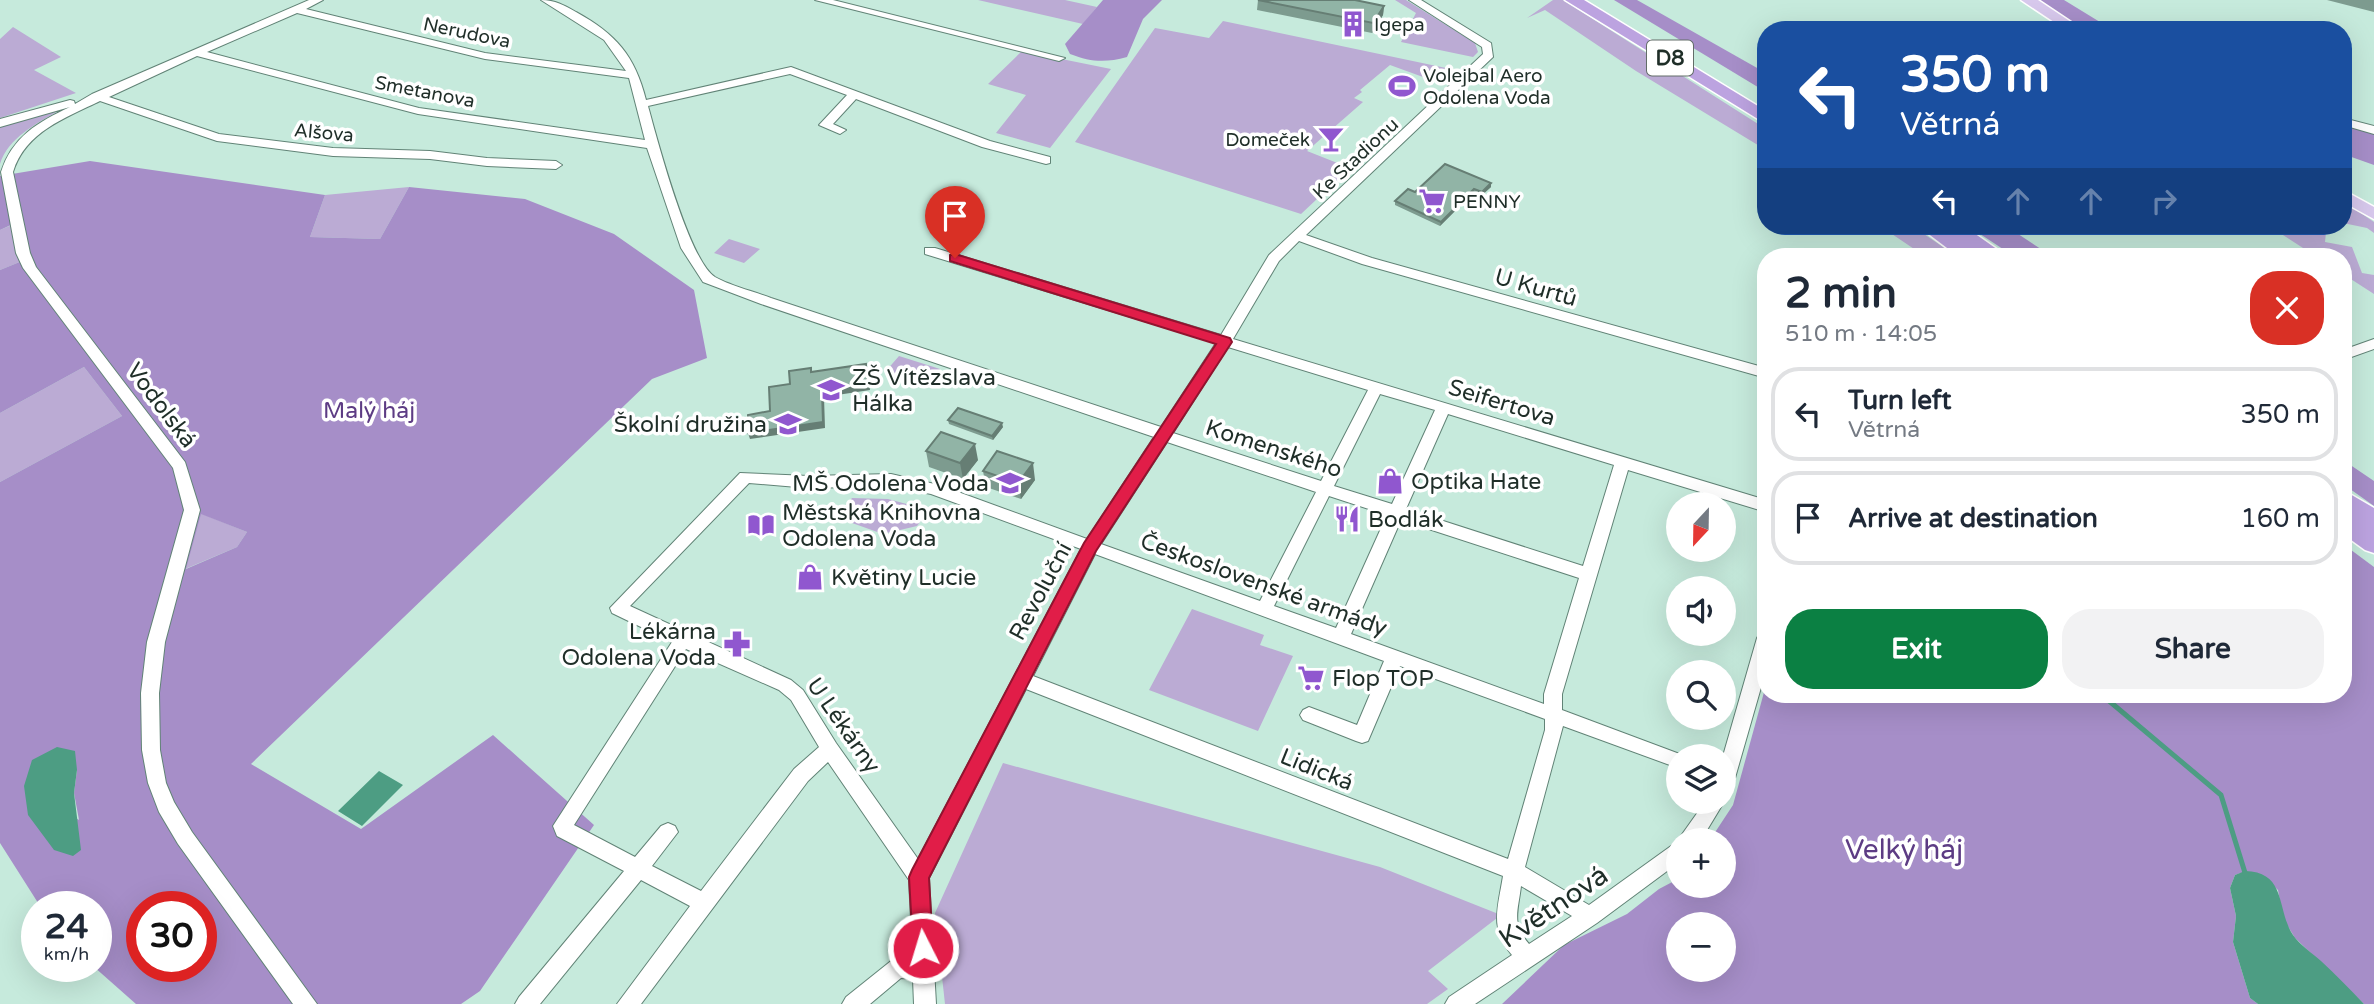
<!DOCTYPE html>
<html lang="en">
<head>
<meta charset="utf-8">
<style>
	:root { --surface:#fff; --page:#f2f2f3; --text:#1f2937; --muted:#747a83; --line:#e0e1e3; --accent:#0b8043 }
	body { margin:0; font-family:"Varela Round",sans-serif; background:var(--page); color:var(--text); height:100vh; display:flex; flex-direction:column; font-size:26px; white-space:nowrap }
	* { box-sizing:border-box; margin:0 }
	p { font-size:23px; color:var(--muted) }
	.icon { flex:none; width:38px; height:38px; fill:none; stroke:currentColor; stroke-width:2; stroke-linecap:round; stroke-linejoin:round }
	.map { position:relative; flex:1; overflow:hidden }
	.side { position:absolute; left:1757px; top:248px; width:595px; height:455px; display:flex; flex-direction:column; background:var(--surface); border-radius:28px; box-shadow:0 7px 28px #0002 }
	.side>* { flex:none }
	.guide { position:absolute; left:1757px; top:21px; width:595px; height:214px; border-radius:28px; box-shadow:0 7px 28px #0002; background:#1a4fa0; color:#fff; overflow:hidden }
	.needle { width:46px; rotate:202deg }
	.buttons { position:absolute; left:1666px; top:492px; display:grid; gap:14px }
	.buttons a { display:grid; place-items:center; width:70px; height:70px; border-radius:50%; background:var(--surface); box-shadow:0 7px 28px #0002; font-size:35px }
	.speed { position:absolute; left:21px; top:891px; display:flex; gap:14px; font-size:35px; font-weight:700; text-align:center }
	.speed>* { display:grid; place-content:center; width:91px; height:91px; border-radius:50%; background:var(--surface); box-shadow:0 7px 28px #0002; line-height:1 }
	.speed small { font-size:18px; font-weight:400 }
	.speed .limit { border:10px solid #d22; background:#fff; color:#111 }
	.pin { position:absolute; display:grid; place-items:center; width:60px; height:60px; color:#fff; margin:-72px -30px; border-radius:50% 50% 50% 0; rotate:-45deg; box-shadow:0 0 7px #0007 }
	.pin .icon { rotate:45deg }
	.me { position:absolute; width:77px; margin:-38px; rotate:355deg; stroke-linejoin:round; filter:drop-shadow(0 0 5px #0008) }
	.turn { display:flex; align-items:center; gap:24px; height:147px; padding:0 28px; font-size:32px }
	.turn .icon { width:91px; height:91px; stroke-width:2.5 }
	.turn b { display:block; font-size:49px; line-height:60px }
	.lanes { display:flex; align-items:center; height:66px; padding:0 28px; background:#0003; justify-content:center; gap:35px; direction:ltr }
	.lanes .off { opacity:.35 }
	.round { display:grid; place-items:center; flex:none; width:74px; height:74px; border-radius:28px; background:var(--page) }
	.summary { display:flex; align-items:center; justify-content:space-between; height:119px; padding:0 28px }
	h1 { font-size:42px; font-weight:800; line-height:52px }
	.primary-button { display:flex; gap:14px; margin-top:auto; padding:14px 28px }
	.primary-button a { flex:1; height:80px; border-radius:28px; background:var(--accent); color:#fff; font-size:28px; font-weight:800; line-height:80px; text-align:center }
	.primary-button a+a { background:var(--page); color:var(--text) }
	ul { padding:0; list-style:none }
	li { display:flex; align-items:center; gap:21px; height:94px; margin:0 14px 10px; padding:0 14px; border:4px solid var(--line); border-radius:28px }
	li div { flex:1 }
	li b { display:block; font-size:26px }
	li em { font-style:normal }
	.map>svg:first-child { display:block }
</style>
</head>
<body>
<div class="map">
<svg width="2374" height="1004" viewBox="0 0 2374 1004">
	<rect width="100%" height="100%" fill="#c6eadc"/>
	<path fill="#bbabd4" d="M978,0h87l32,7 -14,17z
		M1395,0h11l69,43 3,9 -5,5 -72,-15 15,-29z
		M1553,0h10l203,129v21l-130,-79 -91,-61 -18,8z
		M1223,21l223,47 -12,13 -44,-16 -30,25 2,2 -8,6 9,4 -56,49 43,17 -49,46 -226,-72 80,-114 54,10z
		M13,27l48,30 -27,13 42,23 -76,25v-79z
		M1022,51l89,18 -61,79 -54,-15 30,-38 -38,-11z
		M55,109l3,2c-22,13 -50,27 -58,53v-39z
		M409,187l-29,52 -70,-2 15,-42z
		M2343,201l31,21v11l-7,-5 -24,-5z
		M14,224l8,37 -22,9v-40z
		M1880,226h32l46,31h-32z
		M2269,226h57l2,6h-2l-1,10 27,5 10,26 12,2v19l-31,-20v-17h-26z
		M729,239l31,10 -16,14 -30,-10z
		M899,356l41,13 -13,15 -41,-13z
		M84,367l38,49 -122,66v-69z
		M852,498l36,1 41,11 -12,16 -34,8 -45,-16z
		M200,513l47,19 -10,15 -52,22z
		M1192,609l72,26 -4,10 33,11 -35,75 -109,-41z
		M1003,763l377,104 121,48 -73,56 20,18 -21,15h-482l-10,-91z"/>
	<path fill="#a68ec8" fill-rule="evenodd" d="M1103,0h59l-19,19 -16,38c-22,6 -36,5 -57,-3l-5,-10z
		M1614,0h23l129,73v19z
		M2034,0h30l49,30h-31z
		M2343,123l31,9v33l-31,-11z
		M90,161l235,34 -15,42 70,2 29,-52 116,12 89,35 80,56 13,68 -55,21 -401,385 110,65 132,-94 101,90 -114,166 -19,13h-325l-43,-38h3v-60h-56l-40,-63v-361l122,-66 -38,-49 -84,46v-143l22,-9 -9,-37 -13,6v-54zM201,514l46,18 -10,15 -51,22zM77,770l-3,23 5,27 -55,-34zM142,906h59v60h-59z
		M1968,226h38l47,31h-38z
		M2343,460l31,21v25l-31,-22z
		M2343,544l31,23v437h-10l-69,-66 -12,-20 -5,-28c-15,-13 -23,-22 -43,-15l-5,13 6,28 -3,26 17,56 8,6h-756l62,-59 63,-31 32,-25 19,-10v7h46v-46h-14l23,-35 33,-120v10h577zM1678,924h46v46h-46z"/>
	<path fill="#4d9d83" d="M57,747l18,4 2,19 -3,23 7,57 -8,6 -19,-6 -26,-35 -4,-29 8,-26z
		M379,771l24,14 -41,41 -24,-15z
		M2245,871c42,1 31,38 48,64 7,10 19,18 28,26 15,14 29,28 43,43h-106l-8,-6 -17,-56 3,-26 -6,-28 5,-13z"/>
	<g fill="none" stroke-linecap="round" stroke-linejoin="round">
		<path stroke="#4d9d83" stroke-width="5" d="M2102,695l119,100 25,81"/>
		<g stroke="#618376" stroke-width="2">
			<path id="minor" d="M309,0h14l-17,9 179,44 141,18 -22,-31 -63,-40c14,0 23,5 35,12 40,22 59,44 70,88l145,-33 199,74 60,16v6l-4,1 -64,-17 -126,-48 -23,25 13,6 -6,4 -21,-9 28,-30 -57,-21 -142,32c9,33 41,155 67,171 16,9 38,14 56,21l390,129 55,-84 -291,-89v-6h10l286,87 48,-80 214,-201 -1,-7 -73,-47h12l70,43 2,14 -187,178 66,23 394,110v10l-404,-114 -63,-23 -20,20 -46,78 533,161v12l-138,-42 -66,224v16l123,46h-7v12l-115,-42 -38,141 64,38 89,-64v22l-81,60 -122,81h-30l4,-7 63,-42c-23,-27 -14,-47 -9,-79l-477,-187 -97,189 7,126h-22l-1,-25 -12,-1 -31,26h-28l4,-7 45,-36 7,-3h15l-4,-78 -81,-118 -20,19 -167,223h-24l73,-98 -49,-26 -101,124h-25l4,-7 105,-126 -67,-35 -4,-10 119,-184 -60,-29 -2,-5 130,-135 69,3 82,-2 48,11 148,54 67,-102 -393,-133 -58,-22 -22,-34 -34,-100 -229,-34 -221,-58 -88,41 110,37 114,14 97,3 57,7 69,3 6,4 -6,4 -69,-3 -57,-7 -97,-3 -116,-15 -117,-40c-35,17 -75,31 -87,71l17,81 6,14 149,195 15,48 -35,132 -6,51 1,57 6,33 8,19 18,30 125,172h-24l-115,-160 -19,-32 -11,-29 -6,-33 -1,-57 6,-51 37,-132 -11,-42 -150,-200 -7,-15 -15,-81c11,-35 37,-50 69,-65l-70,20v-8l70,-19 4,1 1,3 17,-10zM297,13l188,46 144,19 16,62 -226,-32 -212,-56zM1228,347l140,43 -47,91 -148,-48zM1380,394l55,16 -43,94 -58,-18zM1448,414l166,51 -31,101 -177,-57zM1167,442l149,50 -56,109 -159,-57zM749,483l60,5 82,-2 40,8 150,55 -163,310 -82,-116 -33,-53 -12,-10 -161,-74zM1329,496l58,19 -51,113 -62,-22zM1401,520l178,58 -35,116v10l-193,-70zM1095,554l289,107 -27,64 -48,-18 -6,3 -3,5 3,5 53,21 6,2 6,-2 32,-75 145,53v11l-37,129 -475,-183zM686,649l93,41 12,10 28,47 -25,22 -93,122 -49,-25 26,-34 -3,-6 -7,-3 -7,3 -26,31 -61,-32zM1521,886l51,30 -43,28c-18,-21 -11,-32 -8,-58z
				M815,0h18l232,58 -6,3z
				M2343,118l31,8v8l-31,-9z
				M2374,339v10l-31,11v-10z
				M1766,631v39l-33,115 -2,6 -7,2 -1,-37 34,-118 3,-5z
				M1724,800v2l-23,38h-23l27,-38z"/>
		</g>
		<g stroke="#fff" stroke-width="3">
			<path id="major" d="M2021,0h17l45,30h-17z
				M2343,190l31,17v12l-31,-17z"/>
		</g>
		<g stroke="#fff" stroke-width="3">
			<path id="highway" d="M1565,0h19l182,111v13z
				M1918,226h46l44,31h-24l-12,-8 -3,5h-14z
				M2343,490l31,18v45l-9,-3 -22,-16z"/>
		</g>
		<use href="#minor" fill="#fff" fill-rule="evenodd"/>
		<use href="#major" fill="#d7c8ec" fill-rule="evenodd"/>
		<use href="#highway" fill="#bca3e0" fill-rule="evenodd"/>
	</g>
	<path fill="#7d9b8f" d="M1258,0l126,6 -1,9 -11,18 -115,-23z
		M2327,0h47v12z
		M1491,183v4l-10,9 -8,-3 -33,33 -45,-21v-4l20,-9z
		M948,420l55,7 -10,13 -44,-16z
		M926,451l52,9 -15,19 -34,-12z
		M983,471l52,9 -14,19 -35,-12z"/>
	<path fill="#667e74" d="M1384,6l-1,9 -11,18 1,-10z
		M1491,183v4l-10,9 1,-4z
		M1474,189l-1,4 -33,33 1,-4z
		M866,364l4,26 -46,7 1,31 -75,11 -2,-6z
		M1002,423l1,4 -10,13 -1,-4z
		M975,444l3,16 -15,19 -3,-16z
		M1033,463l2,17 -14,19 -3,-16z"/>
	<path fill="#91b4a6" stroke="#667e74" stroke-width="2" d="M1258,0h97l29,6 -11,17z
		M1445,164l46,19 -9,9 -8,-3 -33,33 -46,-21 13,-12 7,3z
		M866,364l2,20 -46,7 1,31 -75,11v-18l22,-4 -1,-24 21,-3 -1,-13 22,-3v4z
		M958,408l44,15 -10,13 -44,-16z
		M941,432l34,12 -15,19 -34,-12z
		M997,451l36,12 -15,20 -35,-12z"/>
	<path fill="#e11d48" stroke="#92132f" stroke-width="2" d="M955,254l275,84 2,4 -136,209 -167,327 4,70 -3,8 -7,3 -7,-3 -3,-8 -4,-71 3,-7 172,-327 132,-199 -266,-83v-6z"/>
	<defs>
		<g id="building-bare" transform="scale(2.1)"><path d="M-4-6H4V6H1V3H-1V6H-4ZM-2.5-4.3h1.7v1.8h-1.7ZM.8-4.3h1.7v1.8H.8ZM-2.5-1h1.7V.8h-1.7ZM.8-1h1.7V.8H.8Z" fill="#9057cf" stroke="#fff" stroke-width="2.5" paint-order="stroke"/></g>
		<g id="stadium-bare" transform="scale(2.1)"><path d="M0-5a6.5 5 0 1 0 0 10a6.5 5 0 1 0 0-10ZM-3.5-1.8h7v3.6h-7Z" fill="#9057cf" stroke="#fff" stroke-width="2.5" paint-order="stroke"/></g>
		<g id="bar-bare" transform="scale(2.1)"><path d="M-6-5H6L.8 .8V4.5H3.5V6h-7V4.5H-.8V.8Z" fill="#9057cf" stroke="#fff" stroke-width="2.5" paint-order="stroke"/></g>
		<g id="supermarket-bare" transform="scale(2.1)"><path d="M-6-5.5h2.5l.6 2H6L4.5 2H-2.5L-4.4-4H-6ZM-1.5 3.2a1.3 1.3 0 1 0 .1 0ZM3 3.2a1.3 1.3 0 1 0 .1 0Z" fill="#9057cf" stroke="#fff" stroke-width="2.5" paint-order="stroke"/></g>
		<g id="school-bare" transform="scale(2.1)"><path d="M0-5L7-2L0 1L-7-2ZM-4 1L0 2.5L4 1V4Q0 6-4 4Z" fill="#9057cf" stroke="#fff" stroke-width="2.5" paint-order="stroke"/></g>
		<g id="shop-bare" transform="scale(2.1)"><path d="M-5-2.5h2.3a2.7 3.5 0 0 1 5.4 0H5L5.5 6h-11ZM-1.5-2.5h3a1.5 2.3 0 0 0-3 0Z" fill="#9057cf" stroke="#fff" stroke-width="2.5" paint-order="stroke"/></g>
		<g id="restaurant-bare" transform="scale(2.1)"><path d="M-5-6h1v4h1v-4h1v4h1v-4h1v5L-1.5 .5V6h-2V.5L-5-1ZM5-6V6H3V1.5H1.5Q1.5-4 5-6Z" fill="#9057cf" stroke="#fff" stroke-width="2.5" paint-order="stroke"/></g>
		<g id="library-bare" transform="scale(2.1)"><path d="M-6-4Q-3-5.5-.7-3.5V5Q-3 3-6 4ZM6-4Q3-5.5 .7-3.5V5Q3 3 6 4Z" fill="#9057cf" stroke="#fff" stroke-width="2.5" paint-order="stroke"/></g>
		<g id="pharmacy-bare" transform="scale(2.1)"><path d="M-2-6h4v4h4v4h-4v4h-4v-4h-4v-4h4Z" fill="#9057cf" stroke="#fff" stroke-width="2.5" paint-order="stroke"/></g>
	</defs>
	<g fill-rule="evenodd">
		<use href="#building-bare" x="1353" y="24"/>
		<use href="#stadium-bare" x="1402" y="86"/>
		<use href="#bar-bare" x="1331" y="139"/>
		<use href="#supermarket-bare" x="1432" y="201"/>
		<use href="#school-bare" x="831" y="390"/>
		<use href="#school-bare" x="788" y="424"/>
		<use href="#shop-bare" x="1390" y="481"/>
		<use href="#school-bare" x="1010" y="483"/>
		<use href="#restaurant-bare" x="1347" y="519"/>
		<use href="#library-bare" x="761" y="525"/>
		<use href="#shop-bare" x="810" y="577"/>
		<use href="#pharmacy-bare" x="737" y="644"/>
		<use href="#supermarket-bare" x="1311" y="678"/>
	</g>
	<g text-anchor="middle" stroke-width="7" stroke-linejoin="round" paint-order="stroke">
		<g font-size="19" fill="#1f2e28" stroke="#fff" text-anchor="start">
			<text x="1374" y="31">Igepa</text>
			<text x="1423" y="82">Volejbal Aero<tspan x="1423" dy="22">Odolena Voda</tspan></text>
			<text x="1310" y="146" text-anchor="end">Domeček</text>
			<text x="1453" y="208">PENNY</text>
		</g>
		<g font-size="19" fill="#1f2e28" stroke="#fff">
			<text transform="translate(467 32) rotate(12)" y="7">Nerudova</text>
			<text transform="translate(425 91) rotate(11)" y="7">Smetanova</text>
			<text transform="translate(324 132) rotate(5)" y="7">Alšova</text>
			<text transform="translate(1355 158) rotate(-43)" y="7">Ke Stadionu</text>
		</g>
		<rect fill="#fff" stroke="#626d68" stroke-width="2" x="1647" y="40.5" width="46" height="35" rx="5"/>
		<g font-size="21" font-weight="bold" fill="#1f2e28">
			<text x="1670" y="65">D8</text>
		</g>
		<g font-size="23" fill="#1f2e28" stroke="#fff">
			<text transform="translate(1536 287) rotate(16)" y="8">U Kurtů</text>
			<text transform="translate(1502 402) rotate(17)" y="8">Seifertova</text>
			<text transform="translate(162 405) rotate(53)" y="8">Vodolská</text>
			<text transform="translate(1274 448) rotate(18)" y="8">Komenského</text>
			<text transform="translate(1264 584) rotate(20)" y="8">Československé armády</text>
			<text transform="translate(1040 591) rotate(-62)" y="8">Revoluční</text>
			<text transform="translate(844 725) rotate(55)" y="8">U Lékárny</text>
			<text transform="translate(1317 769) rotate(22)" y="8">Lidická</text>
		</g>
		<g font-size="23" fill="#1f2e28" stroke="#fff" text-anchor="start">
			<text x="852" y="385">ZŠ Vítězslava<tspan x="852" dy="26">Hálka</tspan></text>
			<text x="767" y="432" text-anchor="end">Školní družina</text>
			<text x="1411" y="489">Optika Hate</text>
			<text x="989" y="491" text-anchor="end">MŠ Odolena Voda</text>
			<text x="782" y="520">Městská Knihovna<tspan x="782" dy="26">Odolena Voda</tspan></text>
			<text x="1368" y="527">Bodlák</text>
			<text x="831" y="585">Květiny Lucie</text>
			<text x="716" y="639" text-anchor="end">Lékárna<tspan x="716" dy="26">Odolena Voda</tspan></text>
			<text x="1332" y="686">Flop TOP</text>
		</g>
		<g font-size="23" fill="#5d3c84" stroke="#fff">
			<text x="369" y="418">Malý háj</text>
		</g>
		<g font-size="28" fill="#5d3c84" stroke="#fff">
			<text x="1904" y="859">Velký háj</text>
		</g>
		<g font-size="28" fill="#1f2e28" stroke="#fff">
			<text transform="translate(1553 906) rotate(-34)" y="10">Květnová</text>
		</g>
	</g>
</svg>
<div class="buttons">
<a><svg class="needle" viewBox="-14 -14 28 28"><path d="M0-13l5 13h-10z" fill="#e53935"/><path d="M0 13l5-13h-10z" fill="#747a83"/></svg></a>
<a><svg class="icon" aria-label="sound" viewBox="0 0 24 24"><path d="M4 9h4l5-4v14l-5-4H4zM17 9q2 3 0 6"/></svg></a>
<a><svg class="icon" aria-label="search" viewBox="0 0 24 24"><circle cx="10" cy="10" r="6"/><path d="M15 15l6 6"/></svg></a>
<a><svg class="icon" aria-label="layers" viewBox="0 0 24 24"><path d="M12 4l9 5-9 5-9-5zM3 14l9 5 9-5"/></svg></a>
<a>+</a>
<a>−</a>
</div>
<div class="speed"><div>24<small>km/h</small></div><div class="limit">30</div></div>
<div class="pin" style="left:955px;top:258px;background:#d93025"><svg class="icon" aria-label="arrive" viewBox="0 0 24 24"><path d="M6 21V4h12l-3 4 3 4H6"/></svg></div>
<svg class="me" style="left:923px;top:948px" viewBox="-20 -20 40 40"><circle r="17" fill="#e11d48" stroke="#fff" stroke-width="3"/><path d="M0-11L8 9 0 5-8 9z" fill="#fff"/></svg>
<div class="guide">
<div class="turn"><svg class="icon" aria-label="left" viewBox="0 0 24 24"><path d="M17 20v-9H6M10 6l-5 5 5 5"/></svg><div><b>350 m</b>Větrná</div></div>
<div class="lanes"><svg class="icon" aria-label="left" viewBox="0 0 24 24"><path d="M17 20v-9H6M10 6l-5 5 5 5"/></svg><svg class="icon off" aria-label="ahead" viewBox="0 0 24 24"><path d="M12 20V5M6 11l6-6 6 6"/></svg><svg class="icon off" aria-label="ahead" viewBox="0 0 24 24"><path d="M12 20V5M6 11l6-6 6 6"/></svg><svg class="icon off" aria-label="right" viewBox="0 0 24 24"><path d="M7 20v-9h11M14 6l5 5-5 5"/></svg></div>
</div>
<section class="side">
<div class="summary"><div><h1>2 min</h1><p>510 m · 14:05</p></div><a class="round" style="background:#d93025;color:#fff"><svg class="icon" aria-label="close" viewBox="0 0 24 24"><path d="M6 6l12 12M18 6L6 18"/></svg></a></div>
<ul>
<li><svg class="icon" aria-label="left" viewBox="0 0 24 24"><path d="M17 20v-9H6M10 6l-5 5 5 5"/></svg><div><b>Turn left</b><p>Větrná</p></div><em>350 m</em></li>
<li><svg class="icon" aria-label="arrive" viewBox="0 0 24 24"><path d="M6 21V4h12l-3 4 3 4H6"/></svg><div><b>Arrive at destination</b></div><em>160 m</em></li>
</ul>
<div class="primary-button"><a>Exit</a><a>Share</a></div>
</section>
</div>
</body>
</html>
